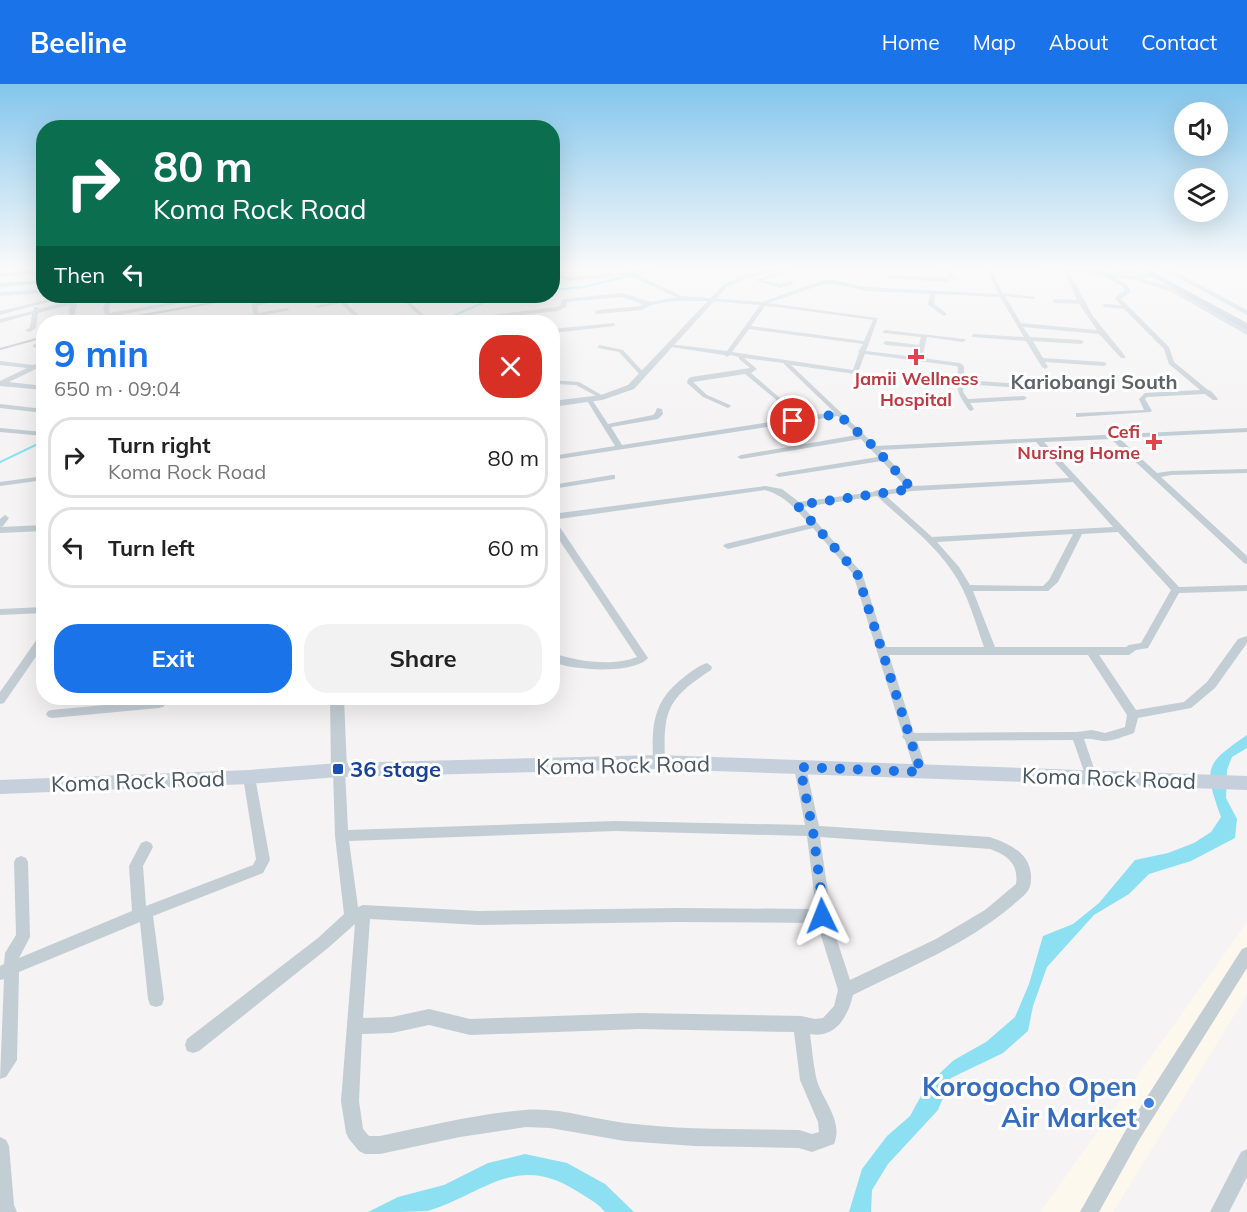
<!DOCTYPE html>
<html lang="en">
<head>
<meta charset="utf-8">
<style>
	:root { --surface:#fff; --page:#f2f2f2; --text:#222; --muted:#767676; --line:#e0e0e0; --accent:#1a73e8 }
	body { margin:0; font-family:Mulish,sans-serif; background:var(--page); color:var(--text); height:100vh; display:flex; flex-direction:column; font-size:22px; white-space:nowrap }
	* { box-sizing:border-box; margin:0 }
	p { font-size:20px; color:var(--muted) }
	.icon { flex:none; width:33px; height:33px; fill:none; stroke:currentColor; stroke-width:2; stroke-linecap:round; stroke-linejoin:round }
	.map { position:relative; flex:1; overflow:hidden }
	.side { position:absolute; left:36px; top:231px; width:524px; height:390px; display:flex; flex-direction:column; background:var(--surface); border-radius:24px; box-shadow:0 6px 24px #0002 }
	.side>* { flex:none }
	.banner { position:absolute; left:36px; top:36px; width:524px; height:183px; border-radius:24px; box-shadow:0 6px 24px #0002; background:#0b6e4f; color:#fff; overflow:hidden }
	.controls { position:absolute; left:1174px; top:18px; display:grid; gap:12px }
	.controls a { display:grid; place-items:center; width:54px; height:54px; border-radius:50%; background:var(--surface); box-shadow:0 6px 24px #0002; font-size:30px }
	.pin { position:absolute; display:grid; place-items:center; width:51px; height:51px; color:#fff; margin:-26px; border:3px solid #fff; border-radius:50%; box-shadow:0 2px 6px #0007 }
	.me { position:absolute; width:66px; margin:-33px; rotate:358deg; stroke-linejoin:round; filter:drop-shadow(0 0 4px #0008) }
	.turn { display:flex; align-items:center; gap:21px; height:126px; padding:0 18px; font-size:27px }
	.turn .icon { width:78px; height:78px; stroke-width:2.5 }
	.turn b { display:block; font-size:42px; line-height:51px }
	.then { display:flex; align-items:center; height:57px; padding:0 18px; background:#0003; gap:12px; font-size:22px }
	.round { display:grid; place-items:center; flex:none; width:63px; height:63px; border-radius:24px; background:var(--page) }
	.headline { display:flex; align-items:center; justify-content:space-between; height:102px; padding:0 18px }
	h1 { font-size:36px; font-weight:700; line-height:45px; color:var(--accent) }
	.cta { display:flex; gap:12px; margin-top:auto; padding:12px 18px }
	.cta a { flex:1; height:69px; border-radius:24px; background:var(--accent); color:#fff; font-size:24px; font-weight:700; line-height:69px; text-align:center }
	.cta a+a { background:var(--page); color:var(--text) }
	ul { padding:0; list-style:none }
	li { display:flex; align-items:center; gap:18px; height:81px; margin:0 12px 9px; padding:0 6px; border:3px solid var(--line); border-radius:24px }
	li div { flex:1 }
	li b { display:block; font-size:22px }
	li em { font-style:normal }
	header { display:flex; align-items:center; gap:36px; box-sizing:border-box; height:84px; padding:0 30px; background:var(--accent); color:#fff }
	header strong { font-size:28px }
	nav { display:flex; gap:33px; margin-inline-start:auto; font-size:21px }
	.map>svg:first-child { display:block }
</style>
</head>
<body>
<header>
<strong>Beeline</strong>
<nav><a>Home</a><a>Map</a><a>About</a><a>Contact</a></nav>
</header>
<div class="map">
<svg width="1247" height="1128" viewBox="0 0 1247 1128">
	<rect width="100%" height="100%" fill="#f5f3f3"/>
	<path fill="#fdf8ee" d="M1247,838v73l-134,217h-73z"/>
	<path fill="#8ce0f2" d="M1247,651v13l-15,9 -5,13 -1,28 11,21 -2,19 -44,23 -42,13 -20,20 -35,21 -47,52 -14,39 -5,25 -25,22 -52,25 -13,32 -50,54 -16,26 -1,22h-22l13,-43 25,-33 23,-20 17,-31 27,-25 32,-18 29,-25 14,-33 14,-48 30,-12 26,-21 36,-43 33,-7 26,-10 17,-11 10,-15c-18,-50 -16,-53 26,-82z
		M525,1070l42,9 38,21 29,28h-29c-8,-10 -19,-15 -30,-22 -59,-37 -92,4 -147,21 -15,1 -43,1 -60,1l30,-15 46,-12 44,-22z"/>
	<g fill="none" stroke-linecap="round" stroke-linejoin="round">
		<path stroke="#8ce0f2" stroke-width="2" d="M637,191l30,-9
			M552,206l32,-3 44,-11
			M439,238l48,-21 24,-5
			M0,378l44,-21"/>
		<path fill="#c3cdd4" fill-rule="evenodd" d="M654,182h6l-26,7 48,23 80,6 62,-22h10l32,7 132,7 -12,-28h4l12,27 34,4 -3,2 -28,-3 16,27 76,7 -18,-26 -24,-1 -3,-2 3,-2 22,1 -13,-29 4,-1 25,46 32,40v2h-4l-22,-24 -76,-7 7,10 51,3 3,2 -3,2 -48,-3 10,17 61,4 3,2 -3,2 -59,-4 3,5 -3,2 -3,-2 -16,-26 -54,-4v-2l2,-1 50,3 -24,-40 -65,-3 -1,10 12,9 1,1 -3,2 -16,-11 2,-11 -64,-3 -32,-7h-10l-56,19 110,15 -12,33 50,6 2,-9 -32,-3 -3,-2 3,-2 33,4 2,-8 -38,-4v-2l2,-1 80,9 1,1 -3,2 -36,-5 -5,21 38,5 4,3v14l73,5 3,2 -3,2 -73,-5 -1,8 5,7 56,-3 3,2 -3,2 -54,3 4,6 -3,2 -2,-1c-14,-21 -12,-19 -11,-43l-2,-1 -91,-12 -7,18 -3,2 -64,-9 85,81 371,-18v4l-128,6 38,35 14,-2 76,-2v4l-76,2 -10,2 86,79v8l-3,-1 -133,-124 -67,3 135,145 68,-2v6l-68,2 -31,55 -12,2 -7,5h-30l37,55 48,-8 23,-20 31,-43 9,-3v7l-32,45 -24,20 -53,10 -4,15c-9,3 -21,8 -30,8 -7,0 -12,-3 -20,-2l13,38 -2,3 -4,2 -4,-2 -14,-40 -156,1 10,31 -2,3 -4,2 -4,-2 -2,-3 -10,-32 -3,-3 1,-2 -50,-161 -40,-46 -85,21 -5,-3 2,-2 84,-20c-13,-15 -25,-29 -44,-34l-213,30h3l93,138c-15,17 -76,12 -96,4v-9c24,8 60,14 85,4l-85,-128v-15l213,-28 17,3 17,13 74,-10 4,-2 4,1 25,-4 -24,-26 -103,16 -4,-2 4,-2 99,-16 -17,-18 -120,20 -4,-2 4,-2 116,-20 -19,-19 -286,44v-4l63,-10 -29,-47 3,-2 2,1 17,26 45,-9 2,-2 2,-5 5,1 1,5 -5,5 -47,8 11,18 212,-33 -51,-49 -39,-5 13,11 -6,4 30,26 1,1 -3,2 -34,-28 -52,8 14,13 23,10 1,1 -3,2 -25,-11 -16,-14 1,-4 3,-2 59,-9 -11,-9v-2l-9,-2 -3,2 -3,-2 -53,-8 -2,-1v-2l58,7 33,-46c-29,-2 -97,-11 -118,5l-45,4 -3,-2 3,-2 43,-4 2,-2 -21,-7 -54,5 -1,5 -8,4 -99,11h-13l3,-2 108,-13 4,-2v-4l3,-2 58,-6 29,9 25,-5 -48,-22 -60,6 -16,-7v-3l17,6 60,-5zM765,222l12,1 96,13 -9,21 -113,-15zM749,245l114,15 -5,8 1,1 -6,17 -121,-18zM1036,358l33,36 -155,8 -34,-36zM1073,398l40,45 -181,10 -47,-42 27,-4zM877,412c25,24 56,46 75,75 16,22 23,51 32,76h-98l-24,-74 -59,-66zM1118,448l53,58 -30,53 -12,2 -3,2h-131l-22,-56h75l10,-9 24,-48zM1073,450l-24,46 -6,6 -73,-1 -11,-18 -22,-25zM889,571h199l39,60 -2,12 -20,6 -13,-3 -15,2 -163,1z
			M790,182h5l3,2 -35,12 17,4 12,-3 2,3 -14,4 -25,-8 37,-12z
			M900,182l47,2 9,10 -5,1 -6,-9 -43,-3z
			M44,186v3l-44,4v-4z
			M1099,187h4l24,14 4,7 -10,7 48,48 5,15 34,28 3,1 7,8 -1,1h-4l-8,-6 -58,3 -2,2 7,12 -2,1 -74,5v-4h3l65,-3 -5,-11 6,-6 55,-3 -31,-26 -5,-15 -40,-40 -21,-2v-2l2,-1 16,1 -6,-6 3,-4 7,-4 -2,-4 -24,-14z
			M889,191l57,3 3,2 -3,2 -59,-4z
			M44,196v3l-44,4v-4z
			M44,205v4l-44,3v-4z
			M63,212h7l-70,19v-4z
			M107,212h5l-3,13 1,4 97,-17h9l-111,22 -3,-2 3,-2 -2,-5z
			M287,212h8l-38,10 1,7 29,-5 3,2 -30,6 6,6h-6l-5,-5 -34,5h-10l42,-8 -1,-10z
			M368,212h9l-31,7 16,16 -3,2 -18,-18 -23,5 -3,-2z
			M398,212h5l29,26h-6z
			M460,212h6l11,7 -5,1z
			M70,217l7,3 -4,18 -5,-1 2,-16 -32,8 -2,15 -6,4 -5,-1 5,-4 2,-13 -32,9v-4l33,-8 1,-4h4l1,2z
			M176,234l2,1 2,3h-6l-1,-2z
			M613,239l2,1v2l-63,7v-4z
			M35,260l9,1v4l-11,-2v-2z
			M600,261l23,5 23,25 -5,1 -22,-24 -21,-4v-2z
			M44,276v5l-35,17 35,4v4l-44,-4v-5l27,-13 -27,-3v-4l33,4z
			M552,296l27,2 26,15 -5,1 -24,-13 -24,-1z
			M0,320l44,5v4l-44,-5z
			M0,344l44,4v4l-44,-4z
			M556,347h3v4l-7,1v-4z
			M612,391h3v4l-63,10v-4z
			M44,392v4l-44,6v-4z
			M5,431l4,3 -6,8 -3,1v-8z
			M44,441v6l-44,2v-6z
			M44,523v6l-44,2v-6z
			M44,550v11l-40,58 -4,1v-12l40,-57z
			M707,579l5,4 -1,3c-44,29 -48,40 -46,92l-2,3 -4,2 -4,-2 -2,-3c-1,-36 -1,-60 30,-84 7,-6 15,-12 24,-15z
			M159,614h12l-8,9 -4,1 -107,10 -4,-1 -2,-3 2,-3 4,-1 104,-10z
			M800,678l4,2 2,3 13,59 171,11c19,7 39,15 41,38 0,5 0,10 -2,14 -3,6 -11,11 -16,16 -47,40 -106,63 -160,90 -5,21 -17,44 -43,39 2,14 3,29 6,43 5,22 28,43 18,67l-22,8 -13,-4 -104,-2 -70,-5 -75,-13 -24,-1 -66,10 -80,17h-15l-6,-3 -10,-12 -3,-6 -5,-32 14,-177 -27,24 -129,103 -6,2 -6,-2 -2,-6 2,-6 131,-101 26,-24 -9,-78 -2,-66 2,-3 4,-2 4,2 2,3 3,60 267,-9 190,4 -11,-58 2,-3zM615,747l192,5 9,73 -139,-1 -198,3 -116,-6 -5,2 -9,-66zM820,753l170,12c17,6 29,15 26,35l-31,26 -49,29 -86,41 -21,-64 1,-9zM370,835l109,6 198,-3 140,1 21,67 -4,16 -11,12 -8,1 -14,-3 -162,-3 -169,6 -41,-10 -37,8 -29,1zM429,941l41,10 169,-6 155,3 6,48 18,42 1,10 -7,2 -13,-4c-58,-1 -117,0 -174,-7 -33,-4 -67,-16 -100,-13 -49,4 -97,16 -145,26h-11l-6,-7 -4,-28 3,-67 30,-1z
			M249,688l4,2 2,3 15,83 -7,13 -110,43 11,83 -2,6 -6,2 -6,-2 -2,-6 -8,-77 -121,50 -2,88 -11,17 -6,2 4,-100 -4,1v-14l4,-2 1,-11 11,-18 -2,-73 2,-4 5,-2 5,2 2,4 2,75 -11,21 113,-47 -3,-45 12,-23 5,-2 5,2 2,4 -10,19 3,40 107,-41 3,-6 -13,-82 2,-3z
			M1247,863v21l-108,172 -40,72h-19l47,-84 115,-179z
			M0,1053l6,3 3,6 5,59 3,7h-17z
			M1247,1065v28l-18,35h-19l31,-60z"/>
		<path fill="#c3cdd4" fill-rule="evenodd" d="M786,182h10l-50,12 -19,9 -93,102 -32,11 -50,7v-6l49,-6 27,-10 95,-100 19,-9z
			M994,182l102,4 35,7 -3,2 -32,-5z
			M330,614h14l3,72 -2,4 -6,2 -6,-2 -2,-4z"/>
		<path fill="#c5d0dc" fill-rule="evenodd" d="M1157,182h7l83,44v5z
			M1124,184l18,2 10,6 -9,3 35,9 69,41v6l-75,-43 -58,-19zM1124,189l16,2 -7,1z
			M659,671l588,21v14l-588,-21 -320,8 -90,7 -249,10v-14l249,-10 90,-7z"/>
		<path fill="#b1c3d2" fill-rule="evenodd" d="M1133,182h9l105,57v7z"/>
		<path stroke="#b4b8bd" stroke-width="2" d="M104,238l147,-26
			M0,265l44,-12"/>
	</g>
	<linearGradient id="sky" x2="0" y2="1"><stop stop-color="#83c6ec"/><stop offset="0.54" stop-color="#fafafa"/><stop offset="1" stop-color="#fafafa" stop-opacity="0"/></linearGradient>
	<rect width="1247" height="340" fill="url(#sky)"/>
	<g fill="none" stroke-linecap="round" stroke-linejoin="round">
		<path stroke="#1a73e8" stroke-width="10" stroke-dasharray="0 18" d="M793,337l45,-7 37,34 37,41 -115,16 60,68 64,199 -121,-5 13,64 10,76 -1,9"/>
	</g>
	<g fill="#e0444e" stroke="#fff" stroke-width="2">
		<path d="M913 264h6v6h6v6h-6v6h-6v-6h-6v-6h6z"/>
		<path d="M1151 349h6v6h6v6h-6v6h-6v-6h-6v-6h6z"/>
	</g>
	<rect fill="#1a4fb4" stroke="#fff" stroke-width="2" x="332" y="679" width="12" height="12" rx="3"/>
	<circle fill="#3f7fe0" stroke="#fff" stroke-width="2" cx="1149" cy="1019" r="6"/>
	<g text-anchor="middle" stroke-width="6" stroke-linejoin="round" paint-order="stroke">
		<g font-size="18" font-weight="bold" fill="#be3a42" stroke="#fff">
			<text x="916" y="301">Jamii Wellness<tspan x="916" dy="21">Hospital</tspan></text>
			<text x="1140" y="354" text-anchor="end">Cefi<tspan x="1140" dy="21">Nursing Home</tspan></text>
		</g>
		<g font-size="20" font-weight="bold" fill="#5e6368" stroke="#fff">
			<text x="1094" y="305">Kariobangi South</text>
		</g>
		<g font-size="22" fill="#495761" stroke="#fff">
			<text transform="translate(623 681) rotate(-1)" y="8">Koma Rock Road</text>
			<text transform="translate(1109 694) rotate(2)" y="8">Koma Rock Road</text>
			<text transform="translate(138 697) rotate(-2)" y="8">Koma Rock Road</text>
		</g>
		<g font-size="22" font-weight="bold" fill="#164399" stroke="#fff" text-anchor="start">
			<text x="350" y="693">36 stage</text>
		</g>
		<g font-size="27" font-weight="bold" fill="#366cbe" stroke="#fff" text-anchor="end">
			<text x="1137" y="1012">Korogocho Open<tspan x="1137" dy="31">Air Market</tspan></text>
		</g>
	</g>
</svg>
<div class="controls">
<a><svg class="icon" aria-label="sound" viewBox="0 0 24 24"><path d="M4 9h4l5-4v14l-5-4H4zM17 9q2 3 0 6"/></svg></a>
<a><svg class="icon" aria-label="layers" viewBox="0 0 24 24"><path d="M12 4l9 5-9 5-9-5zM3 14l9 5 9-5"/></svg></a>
</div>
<div class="pin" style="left:793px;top:337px;background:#d93025"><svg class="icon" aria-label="arrive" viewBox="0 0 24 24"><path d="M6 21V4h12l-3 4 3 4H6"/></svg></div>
<svg class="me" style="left:822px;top:832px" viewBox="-20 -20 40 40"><path d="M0-17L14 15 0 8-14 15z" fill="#1a73e8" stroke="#fff" stroke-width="4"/></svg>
<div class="banner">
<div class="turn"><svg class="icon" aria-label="right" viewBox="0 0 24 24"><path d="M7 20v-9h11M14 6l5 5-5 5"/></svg><div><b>80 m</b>Koma Rock Road</div></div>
<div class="then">Then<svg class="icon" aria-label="left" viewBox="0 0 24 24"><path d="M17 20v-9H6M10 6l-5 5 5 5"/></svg></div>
</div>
<section class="side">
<div class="headline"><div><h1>9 min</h1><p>650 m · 09:04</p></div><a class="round" style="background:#d93025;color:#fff"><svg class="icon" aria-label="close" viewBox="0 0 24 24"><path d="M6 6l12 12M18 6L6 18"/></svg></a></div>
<ul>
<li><svg class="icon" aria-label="right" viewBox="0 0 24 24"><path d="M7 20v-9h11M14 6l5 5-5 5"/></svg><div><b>Turn right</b><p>Koma Rock Road</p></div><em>80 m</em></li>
<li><svg class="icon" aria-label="left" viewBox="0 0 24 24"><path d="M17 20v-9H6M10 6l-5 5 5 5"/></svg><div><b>Turn left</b></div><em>60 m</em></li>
</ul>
<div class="cta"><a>Exit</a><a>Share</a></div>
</section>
</div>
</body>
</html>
